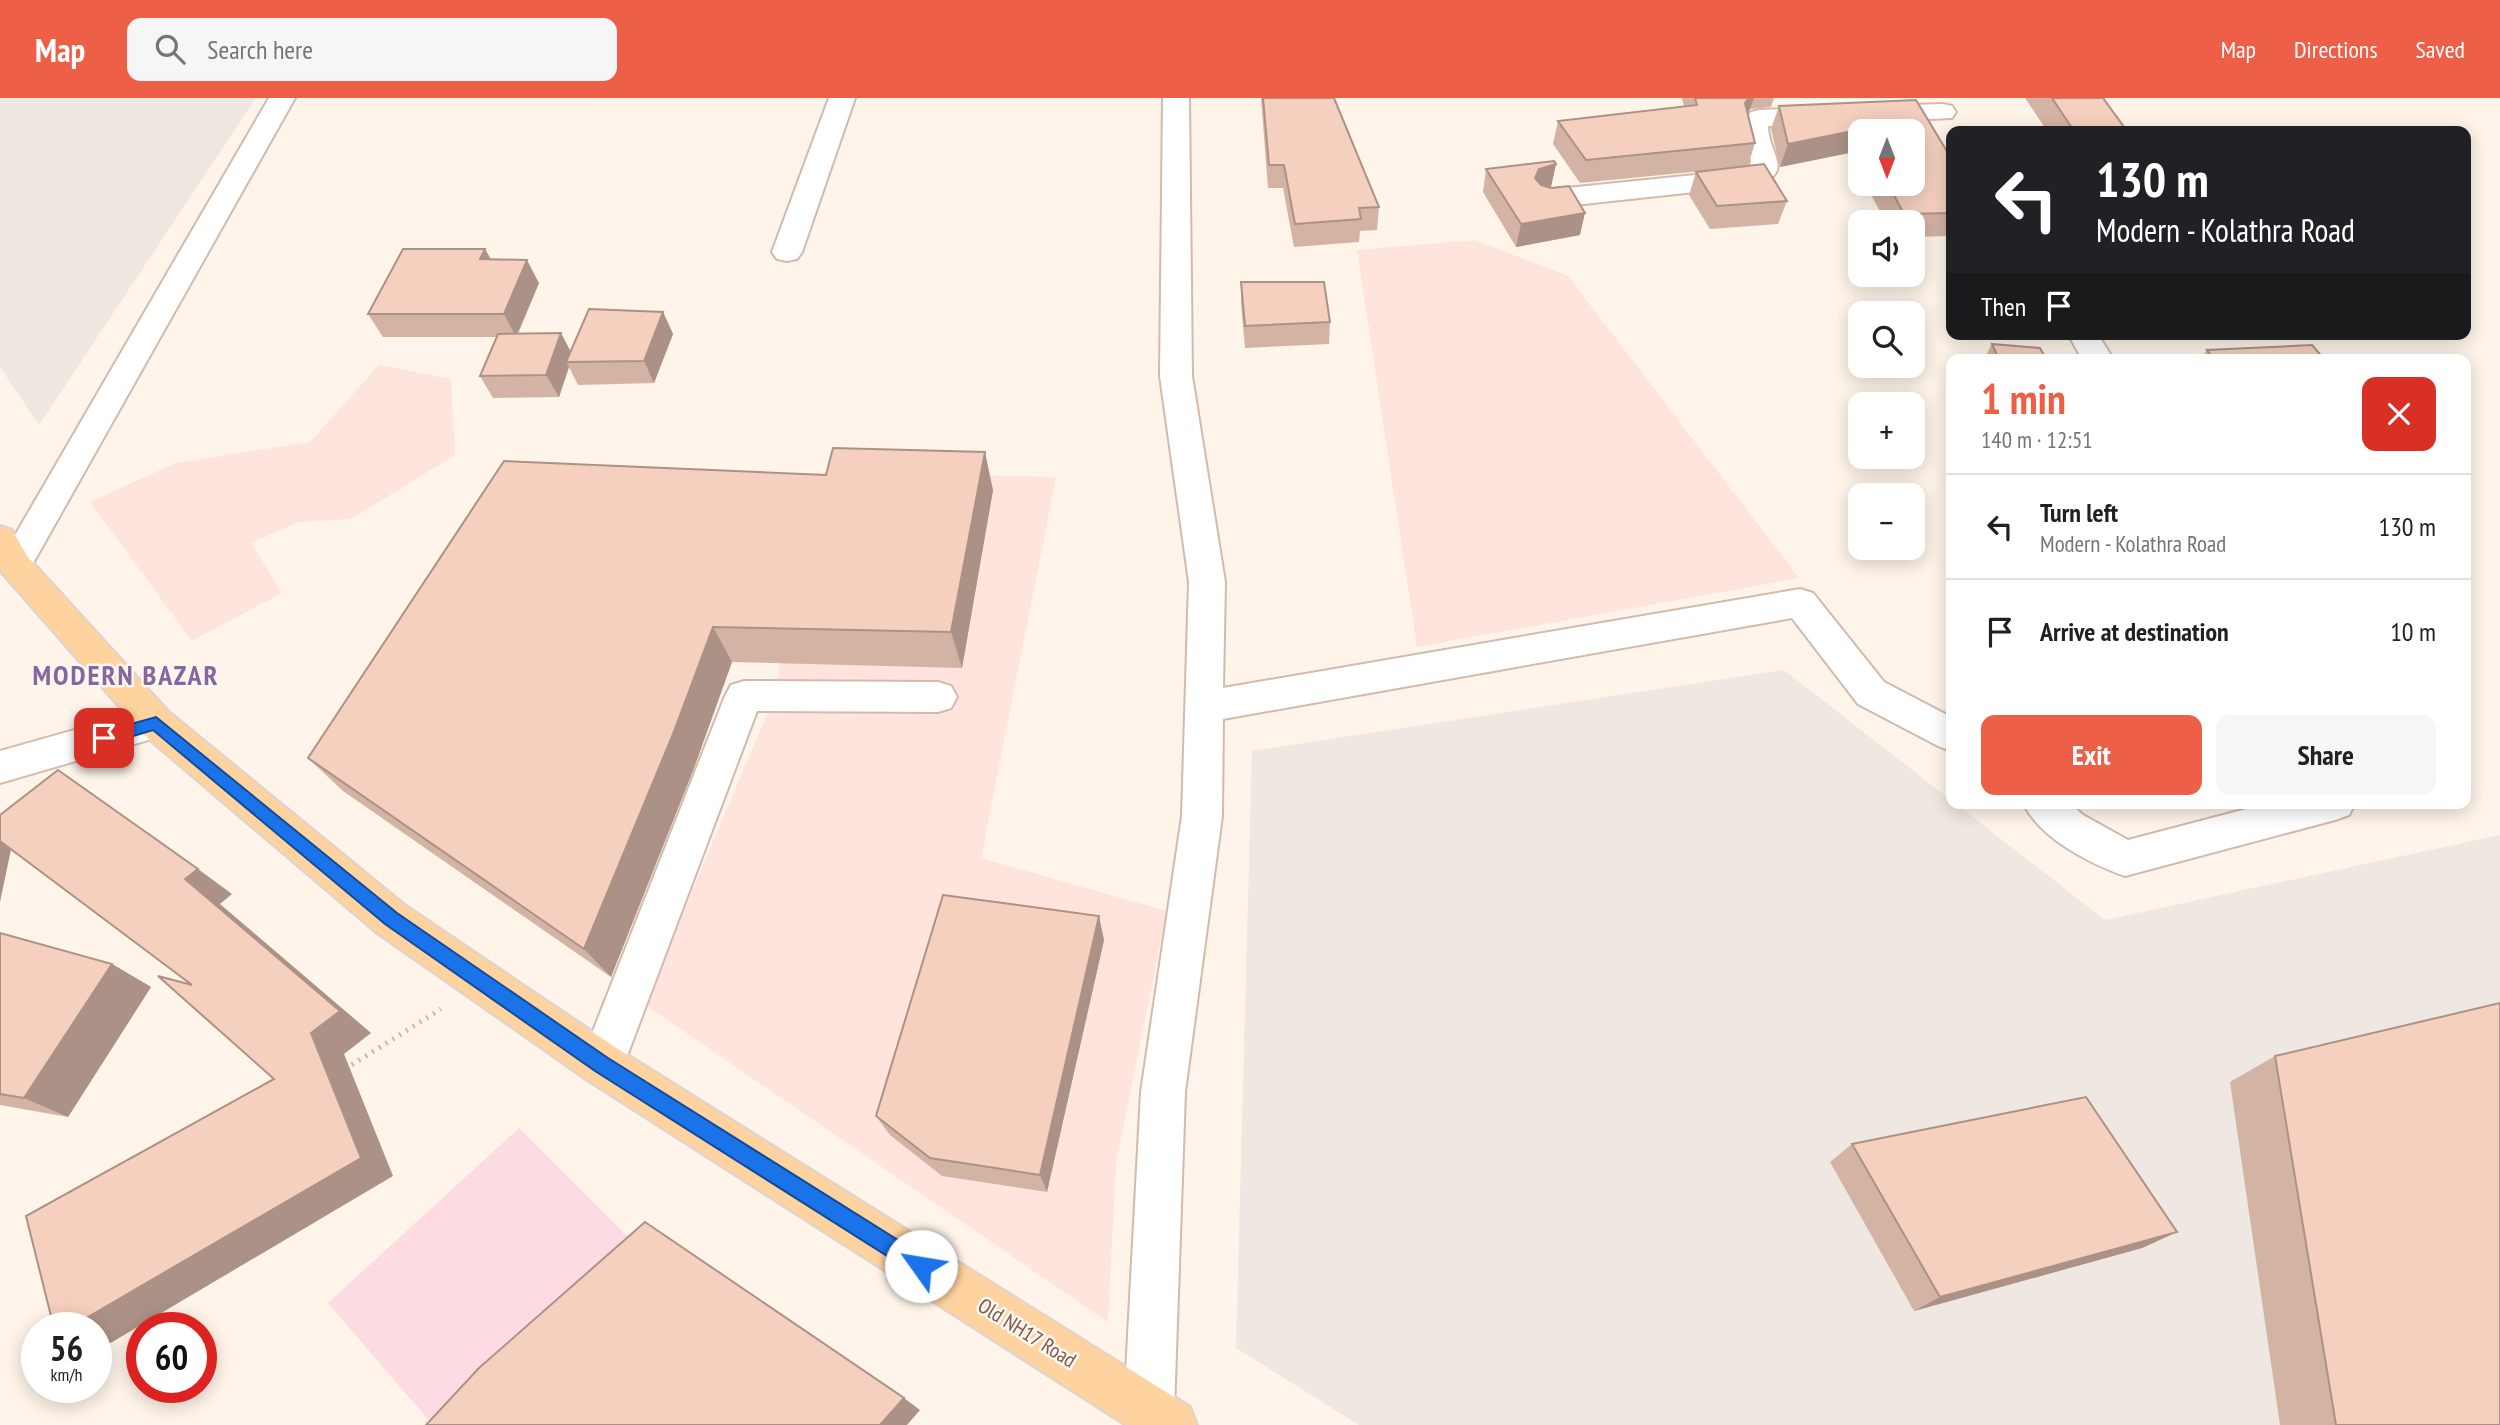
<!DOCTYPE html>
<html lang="en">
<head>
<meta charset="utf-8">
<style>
	:root { --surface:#fff; --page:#f6f6f6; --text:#202124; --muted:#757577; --line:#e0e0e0; --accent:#ee5f48 }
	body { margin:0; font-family:"PT Sans Narrow",sans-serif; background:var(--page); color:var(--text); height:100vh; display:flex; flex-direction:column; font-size:26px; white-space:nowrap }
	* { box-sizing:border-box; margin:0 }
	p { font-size:23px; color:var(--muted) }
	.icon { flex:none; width:38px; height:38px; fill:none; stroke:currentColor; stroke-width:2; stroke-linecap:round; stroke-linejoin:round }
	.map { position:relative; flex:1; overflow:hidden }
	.sheet { position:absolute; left:1946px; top:256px; width:525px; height:455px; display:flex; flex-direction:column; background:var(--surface); border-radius:14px; box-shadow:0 4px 18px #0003 }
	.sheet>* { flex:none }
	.hud { position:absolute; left:1946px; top:28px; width:525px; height:214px; border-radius:14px; box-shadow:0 4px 18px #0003; background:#202124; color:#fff; overflow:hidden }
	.needle { width:46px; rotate:180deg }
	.tools { position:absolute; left:1848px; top:21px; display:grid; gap:14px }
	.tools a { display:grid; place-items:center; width:77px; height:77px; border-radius:14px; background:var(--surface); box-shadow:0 4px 18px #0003; font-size:35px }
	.speed { position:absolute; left:21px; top:1214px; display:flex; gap:14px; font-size:35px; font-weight:700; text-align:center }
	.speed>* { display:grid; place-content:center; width:91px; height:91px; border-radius:50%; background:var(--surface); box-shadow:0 4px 18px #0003; line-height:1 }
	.speed small { font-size:18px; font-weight:400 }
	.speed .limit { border:10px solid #d22; background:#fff; color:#111 }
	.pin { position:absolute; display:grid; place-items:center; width:60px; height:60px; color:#fff; margin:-30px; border-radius:14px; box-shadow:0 4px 10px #0006 }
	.me { position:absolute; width:77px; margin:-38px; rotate:302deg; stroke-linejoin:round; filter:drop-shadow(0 0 5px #0008) }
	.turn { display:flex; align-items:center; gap:24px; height:147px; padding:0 35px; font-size:32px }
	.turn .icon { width:91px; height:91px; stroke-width:2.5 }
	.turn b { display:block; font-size:49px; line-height:60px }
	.then { display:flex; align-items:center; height:66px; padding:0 35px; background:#0003; gap:14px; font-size:26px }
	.round { display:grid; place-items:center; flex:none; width:74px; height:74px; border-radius:14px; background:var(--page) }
	.head { display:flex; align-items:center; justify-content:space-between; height:119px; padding:0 35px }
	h1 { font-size:42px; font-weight:600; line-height:52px; color:var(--accent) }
	.cta { display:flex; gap:14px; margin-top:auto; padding:14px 35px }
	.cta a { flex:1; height:80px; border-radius:14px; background:var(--accent); color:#fff; font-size:28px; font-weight:600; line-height:80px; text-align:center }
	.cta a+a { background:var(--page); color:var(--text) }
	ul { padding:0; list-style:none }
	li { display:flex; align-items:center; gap:21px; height:105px; padding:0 35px; border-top:2px solid var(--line) }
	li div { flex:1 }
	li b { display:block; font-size:26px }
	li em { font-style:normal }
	header { display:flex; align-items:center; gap:42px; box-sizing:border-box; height:98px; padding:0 35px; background:var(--accent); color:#fff }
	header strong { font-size:33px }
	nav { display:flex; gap:38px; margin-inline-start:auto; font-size:24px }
	.search { width:490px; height:63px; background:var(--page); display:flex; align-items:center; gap:18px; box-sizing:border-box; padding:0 24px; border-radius:14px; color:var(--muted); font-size:26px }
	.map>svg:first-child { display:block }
</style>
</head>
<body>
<header>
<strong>Map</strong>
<div class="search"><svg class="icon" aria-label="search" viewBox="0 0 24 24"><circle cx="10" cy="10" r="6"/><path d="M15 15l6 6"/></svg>Search here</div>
<nav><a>Map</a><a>Directions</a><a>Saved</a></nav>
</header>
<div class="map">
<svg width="2500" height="1327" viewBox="0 0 2500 1327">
	<rect width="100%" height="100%" fill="#fef4e9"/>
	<path fill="#fee4dc" d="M1475,142l93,36 231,302 -382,69 -60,-397z
		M379,267l72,14 4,76 -104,64 -53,3 -47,21 31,50 -90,48 -102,-139 86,-39 134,-21z
		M825,374l231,5 -75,381 186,53 -51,253 -8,158 -464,-318 127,-299z"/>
	<path fill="#efe7e2" d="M0,0h256l-217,327 -39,-58z
		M1784,572l321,250 395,-85v590h-1141l-123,-77 16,-597z"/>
	<path fill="#fcdce2" d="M519,1030l118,118 -204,179 -105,-122z"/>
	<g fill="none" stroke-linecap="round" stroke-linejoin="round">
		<g stroke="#d2baad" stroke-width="4">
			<path id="street" d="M269,0h26l-268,476 -12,4 -12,-4 -3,-13 3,-5z
				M829,0h26l-53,154 -5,7 -10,2 -10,-2 -5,-7z
				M1163,0h26l3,278 33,206 -2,106 577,-99 13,4 71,89 67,35v34l-13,-5 -80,-42 -66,-86 -569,101 -1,97 -37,276 -11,318 -6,15h-38l-6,-15 17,-318 41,-276 7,-234 -29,-206z
				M1943,6l9,2 4,6 -4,6 -184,8c0,29 31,48 -18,60l-203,22 -10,-3 -4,-6 4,-6 10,-3 197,-20 6,-2 1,-8 -11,-33 11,-15 9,-2z
				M2068,236h30l15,25h-31z
				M744,583l194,1 13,4 6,11 -6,11 -13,4 -181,-1 -133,353 -6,15 -16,6 -16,-6 -6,-15 145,-368 6,-11z
				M2023,705h47l13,12 45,25 141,-37h86l-6,12 -14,5 -210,56c-36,-13 -84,-37 -102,-73z"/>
		</g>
		<g stroke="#d7bcad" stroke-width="4">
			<path id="secondary" d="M156,609l13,5 6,11 -6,11 -169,49v-32z"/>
		</g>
		<g stroke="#ddd3d0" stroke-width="4">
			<path id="primary" d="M0,428l12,4 15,26 142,156 237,194 212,143 572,358 7,18h-71l-540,-346 -210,-147 -233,-198 -140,-160 -3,-4z"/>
		</g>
		<path stroke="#dbb3a1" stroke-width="5" stroke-dasharray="2 6" stroke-linecap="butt" d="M345,971l96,-60"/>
		<use href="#street" fill="#fff" fill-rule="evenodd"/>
		<use href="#secondary" fill="#fff" fill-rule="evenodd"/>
		<use href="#primary" fill="#ffd39f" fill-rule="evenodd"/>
	</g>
	<path fill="#d3b3a4" d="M1261,0h73l45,109 -2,23 -17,1 -1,11 -65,5 -11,-59h-15z
		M1682,0h92l-3,9 -21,2 -2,4 7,30 -7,23 39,35 -9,23 -68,5 -21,-34 7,-23 46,-5 -162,16 -27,-39 5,-23 126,-14z
		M2025,0h80l-1,2 23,31h-80z
		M1779,8l172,52v78l-38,1v-15h-27l-21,-38h48l-53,-53v43l-11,-21 -69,14 -9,-38z
		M1556,66l-5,23h-1l30,48 -64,12 -33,-55 3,-23z
		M485,151l6,11 48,23 -21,51 53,18 92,-40 10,22 -19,49 -76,2 -9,-18 -10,30 -66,1 -13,-22 17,-39h-114l-15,-23z
		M1241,184l89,40 -1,22 -84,4 -4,-44z
		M1992,246l54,15h-62z
		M2207,252l117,9h-123z
		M993,392l-31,178 -230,-6 -38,106 -83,209 -268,-186 -35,-33z
		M0,835l112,31 39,23 -83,130 -68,-12z
		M1104,842l-57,252 -105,-16 -52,-41 -14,-19z
		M2275,958l225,369h-220l-50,-343z
		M1852,1046l325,88 -35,16 -228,63 -84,-149z"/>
	<path fill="#ac9286" d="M1749,0h5l-4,11 -12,16 7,-22z
		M1858,32l-9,23 -69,14 8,-23z
		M1556,66l-5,23 -16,5v-14l4,-9z
		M1585,115l-5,22 -64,12 5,-23z
		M485,151l13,23 -18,-13z
		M527,162l12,23 -23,54 -12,-23z
		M663,214l10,22 -19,49 -10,-22z
		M561,235l12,23 -7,6 3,5 -10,30 -13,-22z
		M985,354l8,38 -31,178 -11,-36z
		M713,529l19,35 -38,106 -83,209 -27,-28z
		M0,733l13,9 -13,62z
		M198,771l34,25 -12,10 151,129 -27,21 49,122 -291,172 -6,-2v-18h-27l292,-170 -176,-279z
		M1099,818l5,24 -57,252 -7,-17z
		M112,866l39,23 -83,130 -44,-19z
		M2177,1134l-35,16 -228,63 26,-14z
		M904,1300l16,12 -13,15h-27z"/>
	<path fill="#f5d0bf" stroke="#ac9286" stroke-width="2" d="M1263,0h71l45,109 -20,1 2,11 -66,5 -11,-59h-15z
		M1695,0h54l-4,5 10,40 -169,17 -28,-39 139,-16z
		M2052,0h51l24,33h-53z
		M1916,2l35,58v55l-47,1 -16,-30h25v-53h-53v3l-2,-4 -70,14 -9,-38z
		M1554,63l2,3 -17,5 -4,9 6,7 10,3 18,-2 16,27 -64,11 -35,-55z
		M1764,66l23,37 -70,5 -21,-34z
		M403,151h82l-5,10 47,1 -23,54h-136z
		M1241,184h83l6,40 -85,4z
		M589,211l74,3 -19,49 -78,1z
		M561,235l-15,42 -66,1 18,-42z
		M1992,246l48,4 6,11h-47z
		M2312,247l12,14h-110l-7,-9z
		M833,350l152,4 -34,180 -238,-5 -40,107 -89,215 -276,-191 196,-297 322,14z
		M58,672l140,99 -13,10 155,132 -29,22 50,125 -292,170h-15l-28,-112 248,-137 -116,-103 34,9 -192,-144v-26z
		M943,797l156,21 -59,259 -110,-17 -54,-42z
		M0,835l112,31 -88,134 -24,-4z
		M2500,905v422h-164l-61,-369z
		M2086,999l91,135 -237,65 -88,-153z
		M645,1124l259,176 -24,27h-454l53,-57z"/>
	<path fill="#1a73e8" stroke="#114b97" stroke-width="2" d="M156,619l241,196 211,145 320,201 3,7 -3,7 -7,3 -7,-3 -319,-202 -210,-147 -232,-194 -49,15 -8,-7 2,-5z"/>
	<g text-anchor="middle" stroke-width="5" stroke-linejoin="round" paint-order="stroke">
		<g font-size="21" fill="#7b574a" stroke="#fff8f1">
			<text transform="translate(1027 1235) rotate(32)" y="7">Old NH17 Road</text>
		</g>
		<g font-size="28" font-weight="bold" letter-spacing="2" fill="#86669e" stroke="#fff8f1">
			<text x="126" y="587">MODERN BAZAR</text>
		</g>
	</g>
</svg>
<div class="tools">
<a><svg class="needle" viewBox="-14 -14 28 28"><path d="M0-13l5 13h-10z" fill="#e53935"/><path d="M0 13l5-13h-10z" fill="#757577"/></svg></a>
<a><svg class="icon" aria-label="sound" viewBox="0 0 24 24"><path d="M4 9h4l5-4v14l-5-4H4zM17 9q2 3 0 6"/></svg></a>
<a><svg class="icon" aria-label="search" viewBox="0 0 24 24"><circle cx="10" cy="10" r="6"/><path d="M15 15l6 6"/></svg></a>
<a>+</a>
<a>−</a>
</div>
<div class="speed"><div>56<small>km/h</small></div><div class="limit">60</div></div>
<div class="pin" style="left:104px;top:640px;background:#d93025"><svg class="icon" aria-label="arrive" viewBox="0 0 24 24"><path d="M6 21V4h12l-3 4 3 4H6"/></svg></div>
<svg class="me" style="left:921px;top:1168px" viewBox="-20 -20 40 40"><circle r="19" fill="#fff"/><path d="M0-13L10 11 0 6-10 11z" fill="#1a73e8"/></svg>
<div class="hud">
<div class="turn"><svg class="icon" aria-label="left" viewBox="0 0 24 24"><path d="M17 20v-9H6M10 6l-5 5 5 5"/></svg><div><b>130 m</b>Modern - Kolathra Road</div></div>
<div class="then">Then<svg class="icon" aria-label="arrive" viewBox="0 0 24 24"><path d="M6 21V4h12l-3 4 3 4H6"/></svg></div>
</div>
<section class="sheet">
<div class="head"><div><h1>1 min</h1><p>140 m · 12:51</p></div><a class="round" style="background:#d93025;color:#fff"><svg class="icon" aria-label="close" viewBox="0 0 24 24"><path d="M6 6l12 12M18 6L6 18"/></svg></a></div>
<ul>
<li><svg class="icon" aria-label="left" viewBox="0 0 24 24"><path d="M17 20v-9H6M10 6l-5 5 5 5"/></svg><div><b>Turn left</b><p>Modern - Kolathra Road</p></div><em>130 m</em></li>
<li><svg class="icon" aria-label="arrive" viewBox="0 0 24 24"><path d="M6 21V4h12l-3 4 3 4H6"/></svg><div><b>Arrive at destination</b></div><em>10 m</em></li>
</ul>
<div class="cta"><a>Exit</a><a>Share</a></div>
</section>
</div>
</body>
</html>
